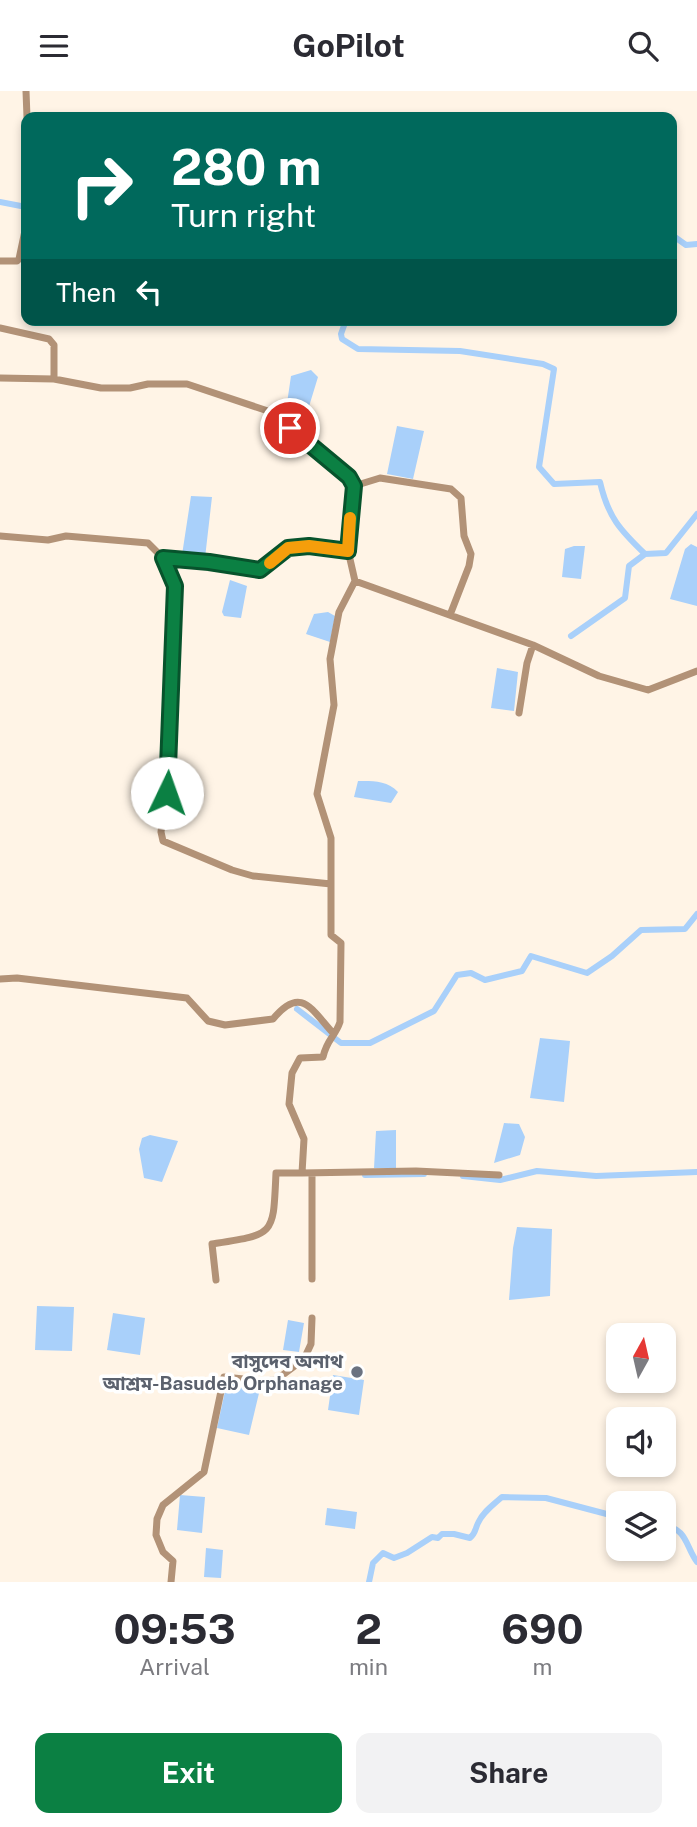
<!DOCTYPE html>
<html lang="en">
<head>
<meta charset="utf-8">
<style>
	:root { --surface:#fff; --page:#f2f2f3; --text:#2b2b33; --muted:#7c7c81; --accent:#0b8043 }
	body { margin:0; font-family:"Public Sans","Noto Sans Bengali",sans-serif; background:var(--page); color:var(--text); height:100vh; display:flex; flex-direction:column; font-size:26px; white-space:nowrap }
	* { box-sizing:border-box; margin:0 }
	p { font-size:23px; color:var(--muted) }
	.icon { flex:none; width:38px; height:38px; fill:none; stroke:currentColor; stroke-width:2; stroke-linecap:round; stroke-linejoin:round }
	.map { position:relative; height:1491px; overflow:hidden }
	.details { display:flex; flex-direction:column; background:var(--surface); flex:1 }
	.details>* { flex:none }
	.banner { position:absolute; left:21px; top:21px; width:656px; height:214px; border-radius:14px; box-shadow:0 4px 10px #0003; background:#00695c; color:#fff; overflow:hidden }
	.needle { width:46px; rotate:8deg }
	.controls { position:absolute; left:606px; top:1232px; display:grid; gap:14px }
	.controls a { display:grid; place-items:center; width:70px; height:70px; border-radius:14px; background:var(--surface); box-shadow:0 4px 10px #0003; font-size:35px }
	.pin { position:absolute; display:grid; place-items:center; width:60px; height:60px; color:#fff; margin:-30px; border:4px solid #fff; border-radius:50%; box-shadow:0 2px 7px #0007 }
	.me { position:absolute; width:77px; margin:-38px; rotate:3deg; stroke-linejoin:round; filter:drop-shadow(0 0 5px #0008) }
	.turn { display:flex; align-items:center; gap:24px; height:147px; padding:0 35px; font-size:32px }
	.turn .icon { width:91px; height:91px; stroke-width:2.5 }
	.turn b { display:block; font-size:49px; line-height:60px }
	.then { display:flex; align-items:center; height:66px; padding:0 35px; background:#0003; gap:14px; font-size:26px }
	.eta { display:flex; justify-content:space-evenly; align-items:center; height:119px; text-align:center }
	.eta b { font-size:42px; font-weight:700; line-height:49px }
	.primary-button { display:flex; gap:14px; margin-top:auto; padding:14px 35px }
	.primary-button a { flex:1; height:80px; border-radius:14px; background:var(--accent); color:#fff; font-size:28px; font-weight:700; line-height:80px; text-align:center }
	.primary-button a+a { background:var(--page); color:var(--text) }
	header { display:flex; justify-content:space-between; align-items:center; height:91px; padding:0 35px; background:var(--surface); font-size:32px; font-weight:700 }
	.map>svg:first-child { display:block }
</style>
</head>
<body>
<header><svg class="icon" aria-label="menu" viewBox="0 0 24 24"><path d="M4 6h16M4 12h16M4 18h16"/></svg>GoPilot<svg class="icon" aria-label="search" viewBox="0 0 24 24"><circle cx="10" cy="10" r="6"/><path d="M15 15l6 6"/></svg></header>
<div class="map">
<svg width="697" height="1491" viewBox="0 0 697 1491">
	<rect width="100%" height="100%" fill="#fff4e6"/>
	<path fill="#a9d0fa" d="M311,279l7,7 -11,36 -21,-3 5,-34z
		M397,335l27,5 -11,48 -26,-5z
		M191,405l21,1 -7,61 -23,-3z
		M691,453l6,3v59l-27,-7 15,-50z
		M574,455h11l-4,33 -19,-2 3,-28z
		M230,489l17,6 -6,32 -17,-2 -2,-4z
		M328,521l7,4 -5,26 -24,-8 8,-20z
		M497,577l21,4 -4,39 -23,-3z
		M358,690c14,0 29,-1 40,11l-7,11 -37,-6z
		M540,947l30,3 -6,61 -34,-4z
		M504,1032l15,1 6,13 -5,18 -26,8z
		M396,1039v38h-22l2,-37z
		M150,1044l28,6 -16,41 -18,-4 -5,-29 3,-11z
		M517,1136l35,2 -2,67 -41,4 4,-52z
		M37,1215l37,1 -2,44 -37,-1z
		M113,1222l32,5 -5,37 -33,-5z
		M288,1229l16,3 -5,29 -16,-2z
		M333,1284l31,5 -5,35 -31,-5z
		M227,1291l33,7 -11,46 -32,-7z
		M180,1404l25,2 -3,36 -25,-3z
		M327,1417l30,4 -2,17 -30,-4z
		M206,1457l17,2 -2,28 -17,-1z"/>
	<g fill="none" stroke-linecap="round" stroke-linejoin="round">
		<path stroke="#a9d0fa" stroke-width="6" d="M65,25l9,1
			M0,111l26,5
			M672,144l14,10 11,-1
			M346,229l-5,14 1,5 16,10 102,2 83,13 11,5 -15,98 15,17 46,-2c8,35 20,48 45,72
			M571,545l54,-38 4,-32 16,-12 21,-1 31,-39
			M297,918l44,34h29l64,-32 23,-36 14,-2 14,7 37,-9 9,-15 56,17 25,-17 29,-26 44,-1 12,-15
			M365,1084l59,-1
			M463,1085l37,4 37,-9 59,5 101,-4
			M663,1434c25,4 22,21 34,37
			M369,1491l4,-19 10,-10 11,5 13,-5 25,-16 6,1 4,-4h12l16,4c6,-5 5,-9 8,-15 5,-11 15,-18 24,-26l44,1 72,19"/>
		<path stroke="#b29277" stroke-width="7" d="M26,0l1,26
			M0,170h17l2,-2 7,-33
			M0,237l49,11 5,6v34l47,9h29l18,-4h39l84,28 78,65 5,9 -7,60 8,35 178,64 66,31 49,14 49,-19
			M0,287l54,1
			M354,395l26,-8 71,11 10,9 3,38 7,18 -2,12 -19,49
			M0,445l48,4 18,-4 82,7 15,15 12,31 -7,152 1,25 -8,66 2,9 69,29 21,6 78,8
			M163,467l29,2 68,10 28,-22 20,-2 40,5
			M519,622l8,-50 6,-18
			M0,888l17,-1 170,20 21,23 17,4 48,-6c28,-34 38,-10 60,14
			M302,1082l114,-2 83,4
			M312,1082v106
			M216,1189l-4,-36c64,-10 61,-8 64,-71h26l2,-34 -15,-35 3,-31 8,-15 23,-1c4,-18 12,-20 17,-35l1,-79 -10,-8v-97l-14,-44 17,-89 -4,-46 9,-47 16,-31
			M171,1491l2,-21 -10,-9 -7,-17 1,-16 6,-14 41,-33 20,-95 38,4 14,-1 28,-21 7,-15 1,-26"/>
	</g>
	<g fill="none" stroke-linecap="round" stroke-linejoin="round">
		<g stroke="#07532c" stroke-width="18">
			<path id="route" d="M167,702l8,-207 -12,-28 46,4 51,8 28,-22 21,-2 39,5 6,-65 -5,-9 -59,-49"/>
		</g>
		<use href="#route" stroke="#0b8043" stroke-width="12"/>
		<path stroke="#f59e0b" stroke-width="12" d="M270,472l18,-15 21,-2 39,5 2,-33"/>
	</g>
	<circle fill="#6b7280" stroke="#fff" stroke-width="2.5" cx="357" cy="1281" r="7"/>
	<g text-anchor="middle" stroke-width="7" stroke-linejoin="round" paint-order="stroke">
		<g font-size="19" font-weight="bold" fill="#5b616d" stroke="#fff" text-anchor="end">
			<text x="343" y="1277">বাসুদেব অনাথ<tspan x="343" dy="22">আশ্রম-Basudeb Orphanage</tspan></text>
		</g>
	</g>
</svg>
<div class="controls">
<a><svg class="needle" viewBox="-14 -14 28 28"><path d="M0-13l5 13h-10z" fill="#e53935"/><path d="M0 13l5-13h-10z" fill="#7c7c81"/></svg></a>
<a><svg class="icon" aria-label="sound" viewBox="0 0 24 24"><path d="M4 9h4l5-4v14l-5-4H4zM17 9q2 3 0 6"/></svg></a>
<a><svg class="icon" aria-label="layers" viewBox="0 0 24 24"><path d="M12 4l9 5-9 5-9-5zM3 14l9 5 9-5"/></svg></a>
</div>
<div class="pin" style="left:290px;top:337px;background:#d93025"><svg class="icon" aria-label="arrive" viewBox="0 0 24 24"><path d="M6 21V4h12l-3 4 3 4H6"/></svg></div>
<svg class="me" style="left:167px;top:702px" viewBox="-20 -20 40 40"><circle r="19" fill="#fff"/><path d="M0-13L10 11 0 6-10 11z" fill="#0b8043"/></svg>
<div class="banner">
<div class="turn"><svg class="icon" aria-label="right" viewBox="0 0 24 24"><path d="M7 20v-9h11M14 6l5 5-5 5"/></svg><div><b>280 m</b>Turn right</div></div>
<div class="then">Then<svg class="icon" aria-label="left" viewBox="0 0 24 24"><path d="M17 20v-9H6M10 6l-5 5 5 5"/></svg></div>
</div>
</div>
<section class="details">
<div class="eta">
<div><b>09:53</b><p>Arrival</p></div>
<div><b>2</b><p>min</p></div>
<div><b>690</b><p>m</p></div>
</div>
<div class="primary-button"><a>Exit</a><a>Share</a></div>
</section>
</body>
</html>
